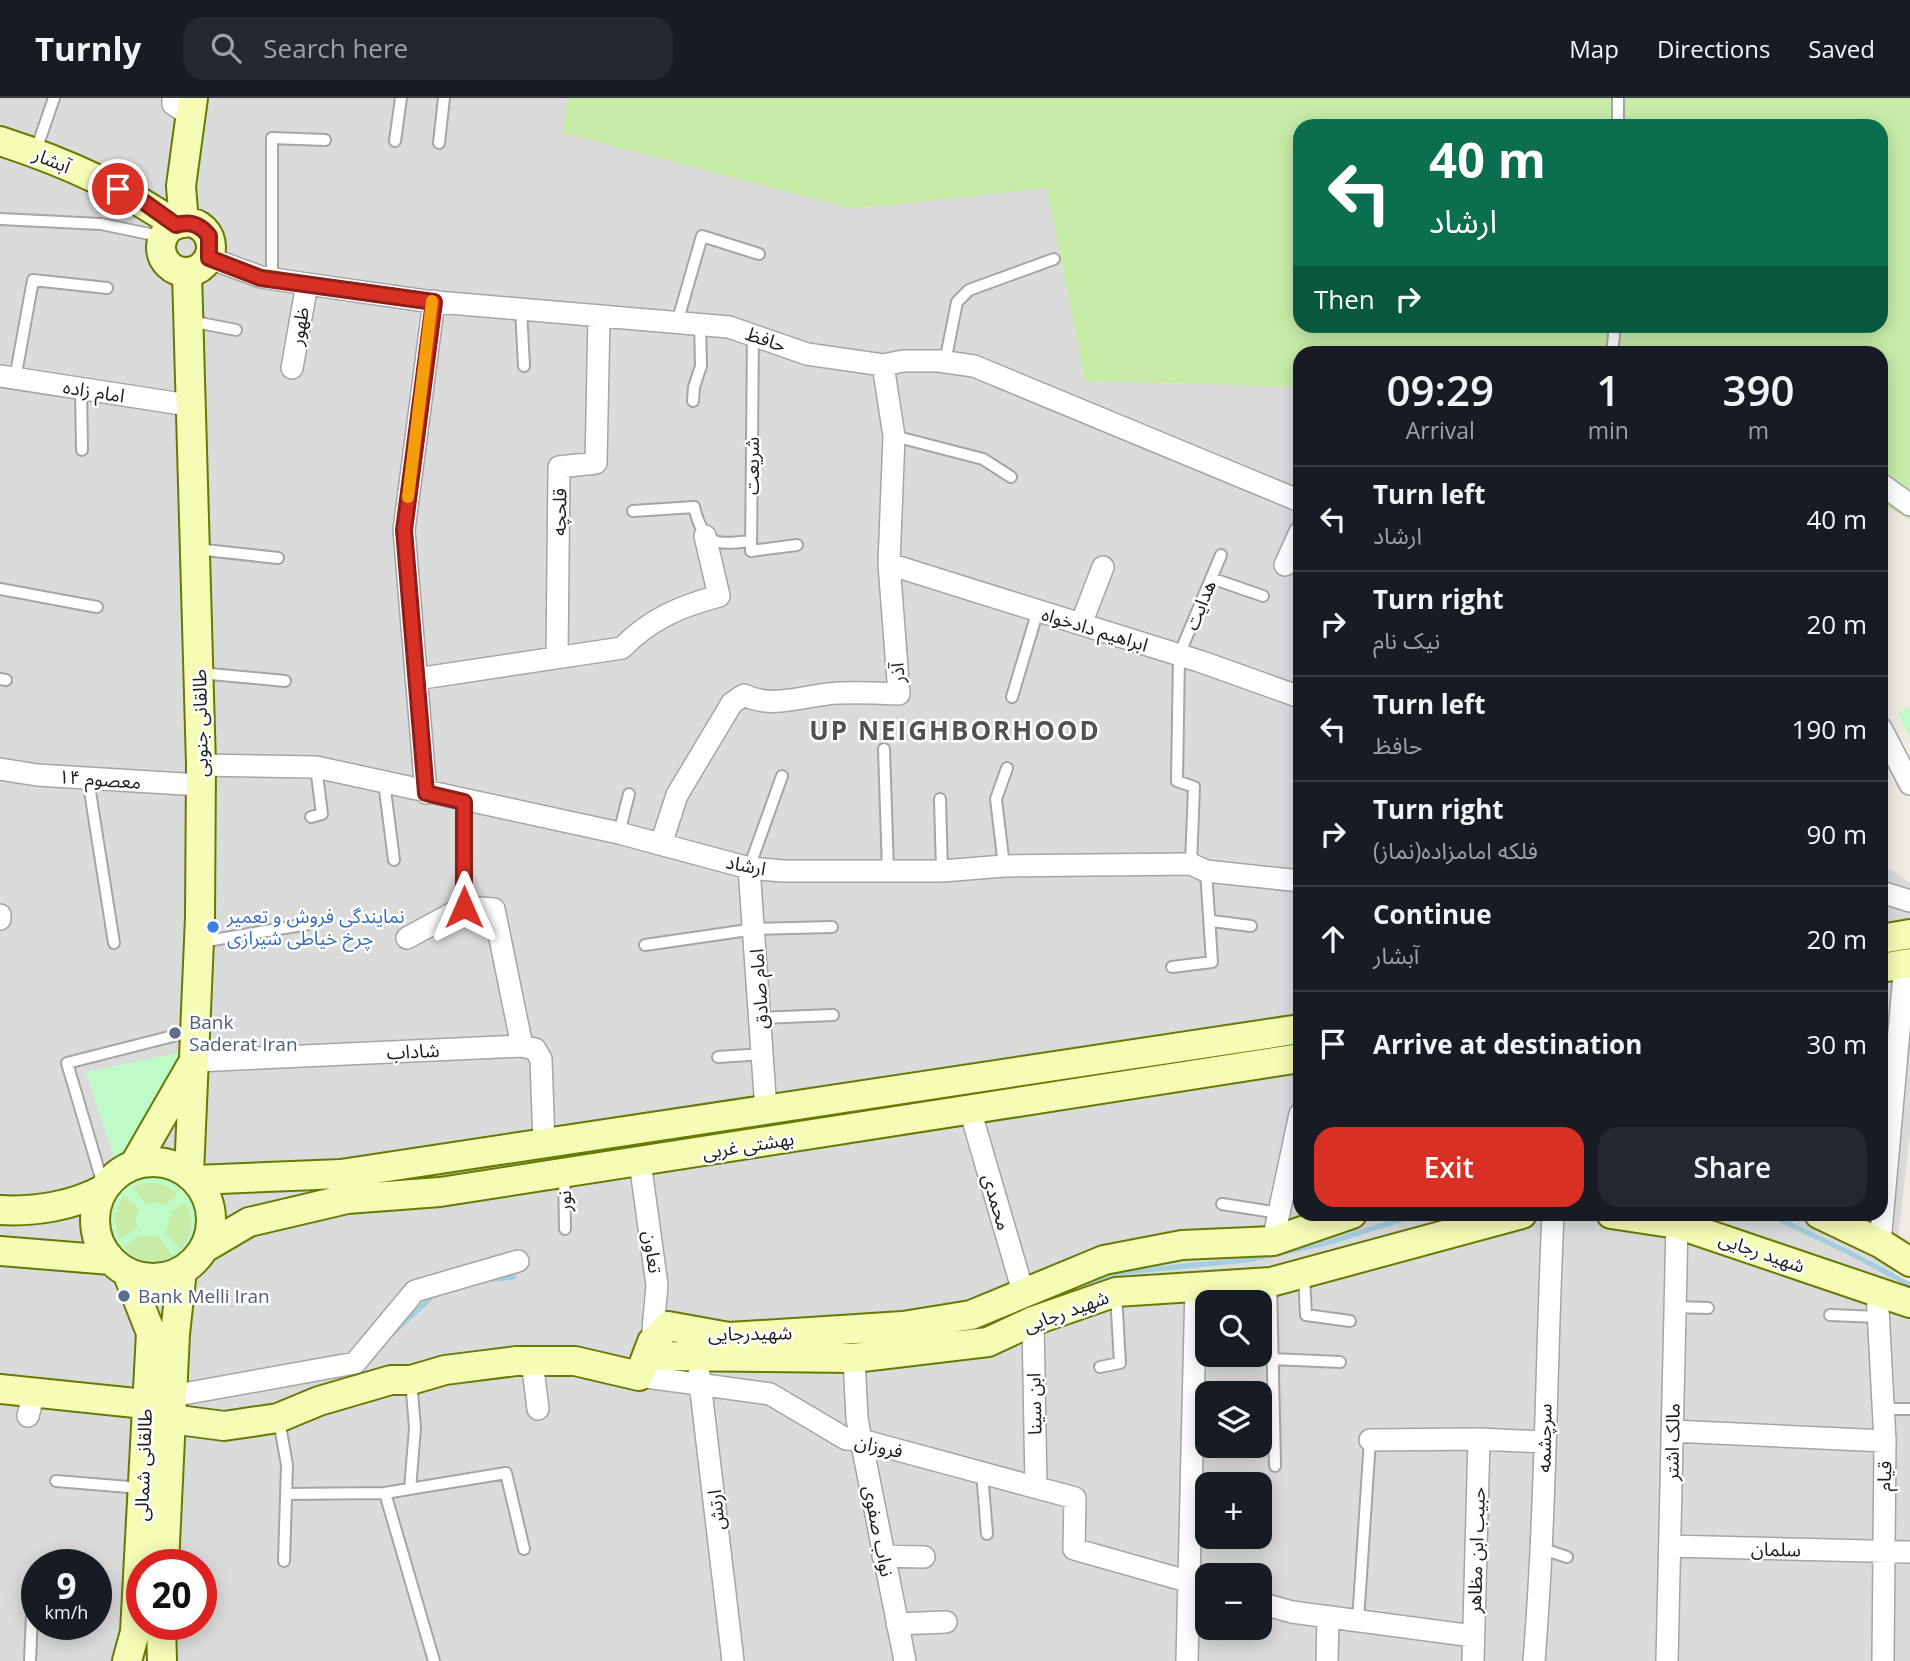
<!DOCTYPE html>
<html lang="en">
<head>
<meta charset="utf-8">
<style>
	:root { --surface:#171b24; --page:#242831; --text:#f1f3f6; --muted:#9ea1a6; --line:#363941; --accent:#d93025 }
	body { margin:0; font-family:"Open Sans","Noto Sans Arabic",sans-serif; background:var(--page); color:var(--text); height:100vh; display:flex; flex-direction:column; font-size:26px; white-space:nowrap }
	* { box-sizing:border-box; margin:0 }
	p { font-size:23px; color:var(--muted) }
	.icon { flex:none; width:38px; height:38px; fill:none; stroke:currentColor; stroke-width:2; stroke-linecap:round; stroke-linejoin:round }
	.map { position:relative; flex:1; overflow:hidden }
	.details { position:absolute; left:1293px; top:248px; width:595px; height:875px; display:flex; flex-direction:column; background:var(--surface); border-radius:21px; box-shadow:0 4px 18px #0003 }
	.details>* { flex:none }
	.hud { position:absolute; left:1293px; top:21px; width:595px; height:214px; border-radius:21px; box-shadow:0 4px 18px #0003; background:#0b6e4f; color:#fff; overflow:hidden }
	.fabs { position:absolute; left:1195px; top:1192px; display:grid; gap:14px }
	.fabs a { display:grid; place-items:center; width:77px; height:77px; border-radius:14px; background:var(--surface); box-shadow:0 4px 18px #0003; font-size:35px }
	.speed { position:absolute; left:21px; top:1451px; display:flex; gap:14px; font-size:35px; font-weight:700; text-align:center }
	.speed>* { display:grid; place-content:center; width:91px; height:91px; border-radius:50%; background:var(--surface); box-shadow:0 4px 18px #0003; line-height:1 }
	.speed small { font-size:18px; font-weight:400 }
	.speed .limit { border:10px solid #d22; background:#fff; color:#111 }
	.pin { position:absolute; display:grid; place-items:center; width:60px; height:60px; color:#fff; margin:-30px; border:4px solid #fff; border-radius:50%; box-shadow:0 2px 7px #0007 }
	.me { position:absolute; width:77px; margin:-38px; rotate:0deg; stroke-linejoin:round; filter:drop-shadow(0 0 5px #0008) }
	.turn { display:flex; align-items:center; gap:24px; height:147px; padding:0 21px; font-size:32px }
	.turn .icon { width:91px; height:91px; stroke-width:2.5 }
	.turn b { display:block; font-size:49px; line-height:60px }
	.then { display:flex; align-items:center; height:66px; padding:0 21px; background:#0003; gap:14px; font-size:26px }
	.eta { display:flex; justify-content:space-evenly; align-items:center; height:119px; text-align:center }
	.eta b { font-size:42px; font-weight:600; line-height:49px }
	.primary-button { display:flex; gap:14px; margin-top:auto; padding:14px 21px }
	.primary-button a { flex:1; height:80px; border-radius:21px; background:var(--accent); color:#fff; font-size:28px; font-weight:600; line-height:80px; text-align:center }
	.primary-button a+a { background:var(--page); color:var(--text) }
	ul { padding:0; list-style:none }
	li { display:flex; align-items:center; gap:21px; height:105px; padding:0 21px; border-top:2px solid var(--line) }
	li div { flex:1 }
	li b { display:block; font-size:26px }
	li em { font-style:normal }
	header { display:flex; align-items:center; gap:42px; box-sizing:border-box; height:98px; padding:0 35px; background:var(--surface); border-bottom:2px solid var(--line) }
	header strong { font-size:33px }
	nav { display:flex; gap:38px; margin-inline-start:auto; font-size:24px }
	.search { width:490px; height:63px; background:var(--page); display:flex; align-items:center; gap:18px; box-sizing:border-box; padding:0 24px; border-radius:21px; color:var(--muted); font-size:26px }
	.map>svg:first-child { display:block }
</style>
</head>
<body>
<header>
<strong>Turnly</strong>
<div class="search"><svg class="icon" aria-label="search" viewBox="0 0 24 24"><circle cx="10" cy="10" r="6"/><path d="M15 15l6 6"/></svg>Search here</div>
<nav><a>Map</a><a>Directions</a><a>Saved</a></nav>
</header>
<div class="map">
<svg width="1910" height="1563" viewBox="0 0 1910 1563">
	<rect width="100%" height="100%" fill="#f0ece4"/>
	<path fill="#dcdbdb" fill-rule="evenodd" d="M0,0h568l-5,35 290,76 194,-21 38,193 215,6v827h581v-351l29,20v250l-17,152 17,32v344h-1910zM1208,1204h52v52h-52zM1208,1295h52v53h-52zM1208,1386h52v52h-52zM37,1466h59v60h-59zM142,1466h59v60h-59zM1208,1477h52v53h-52z"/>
	<path fill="#c7eca8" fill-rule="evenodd" d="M568,0h1342v422l-29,-17v-149h-581v33l-215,-6 -38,-193 -194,21 -290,-76zM1300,28h581v200h-581z
		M145,1085h16l17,10 -14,14 -7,-5 -11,2 -13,-16z
		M124,1096l17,16 -4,18 -18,12 -5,-25z
		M184,1104c12,17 7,32 -3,48l-16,-17 7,-21z
		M139,1138h19l15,21c-22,8 -32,6 -50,-9z"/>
	<path fill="#bffbc6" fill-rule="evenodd" d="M1910,608v33l-12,-26z
		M182,954l-66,112 -30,-92z
		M157,1073c78,22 36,120 -23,94 -10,-5 -19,-11 -24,-21 -20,-39 7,-70 47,-73zM145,1085h16l17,10 -13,13 -8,-4 -11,2 -13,-17zM124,1097l16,15 -4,6 1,12 -18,12 -5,-25zM184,1105c13,14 7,32 -2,47l-17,-17 7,-21zM139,1138h19l15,21c-22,8 -33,6 -50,-9z"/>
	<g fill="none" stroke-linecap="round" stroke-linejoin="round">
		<path stroke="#a3cfdf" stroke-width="5" d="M1768,1116l82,39 60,32
			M486,1182l28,-3
			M1074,1189l42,-14 131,-13 80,-17 92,-29
			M974,1233l62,-28
			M390,1238l46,-43
			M846,1245h22"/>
		<g stroke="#a5a5a5" stroke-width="14">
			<path id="lane" d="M1618,28v-28
				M395,43l6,-43
				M439,45l5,-45
				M35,55l19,-55
				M0,121l101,5 63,13
				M272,181v-141l53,2
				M521,211l3,57
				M190,223l46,9
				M677,225l25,-87 57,18
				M753,237l-2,216 46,-6
				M1612,256l3,-28
				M945,264l12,-60 12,-12 85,-31
				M15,281l18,-99 74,8
				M81,291l1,61
				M693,303l1,-14 7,-21 -1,-42
				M894,338l89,23 28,18
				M633,413l61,-4c10,39 21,38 57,34
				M196,451l82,9
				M1211,480l52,18
				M0,491l97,18
				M200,575l85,8
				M0,581l6,1
				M1012,599l26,-87
				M884,651l4,122
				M88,681l26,164
				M384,684l10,78
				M940,701l2,72
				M464,704v105
				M311,719l11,-3 -6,-47
				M619,735l10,-39
				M1191,766l3,-77 -17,-6 2,-126 42,-100
				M1004,768l-8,-67 11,-31
				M749,770l33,-92
				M1212,823l39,5
				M201,844l107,-18
				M645,847l110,-16 77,-2
				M1172,869l40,-5 -6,-91
				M759,920l74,-3
				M718,959l46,-3
				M564,1075l1,56
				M104,1090l-37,-125 126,-32
				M1222,1106l57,9
				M1304,1178l2,39 44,6
				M1271,1184l4,184
				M1675,1209l33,1
				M1830,1217l49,2
				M1272,1261l68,3
				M1100,1269l20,-4 -4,-68
				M1884,1311h26
				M279,1322l8,45 -3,96
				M982,1374l5,62
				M56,1383l85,7
				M410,1391l5,-61 -4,-48
				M385,1395l49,168
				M286,1396l99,-1 121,-20 18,76
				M1543,1451l24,8
				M1358,1523l12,-181
				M30,1563l2,-45"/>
		</g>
		<g stroke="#a5a5a5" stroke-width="24">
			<path id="street" d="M173,0v6l18,12
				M209,160l52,19 46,7 119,17 303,26 78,27 76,11 20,-4h36l35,5 326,135
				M292,270l15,-84
				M0,278l188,29
				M1881,386l29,21
				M889,466l313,98 98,35
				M1285,467l15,-33
				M1081,526l22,-57
				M557,559l2,-190 37,-4 3,-147
				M416,581l206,-31c28,-29 59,-42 97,-52l-14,-60
				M1881,630l29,56
				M201,667l115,2 303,66 130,35 34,3h159l62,-5 187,-2 15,7 94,10
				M0,671l37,6 163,10
				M426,695l-22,-263 30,-229
				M661,746l16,-49 55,-92 12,-8c31,15 62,-1 95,-2 20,-1 40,0 60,1l-10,-130 5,-128 -11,-71
				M749,770l17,242
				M1881,794l29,9
				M0,817v4
				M407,840l57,-31 30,2 28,137
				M195,963l327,-15 13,3 6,10 3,85
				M970,1012l54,185
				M640,1064l17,123 -5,57
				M1273,1143l27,-127
				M1880,1145l25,-279
				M1877,1193l8,150 -2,220
				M1033,1223l3,166
				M854,1260l3,61 48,242
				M532,1263l6,48
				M699,1276l34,287
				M639,1278l131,18 76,45 15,1 214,58 -1,51 134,38
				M172,1298l183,-33 60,-72 103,-30
				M28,1318l6,-24
				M1672,1333l213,10
				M1370,1342l109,-1 64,3
				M1670,1448l240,6
				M883,1458l41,1
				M1260,1505l32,9 181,24
				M897,1526l49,-2
				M1187,1563l9,-375
				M1327,1563l1,-44
				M1473,1563l6,-222
				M1534,1563c12,-148 12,-298 19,-447
				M1667,1563l10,-437"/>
		</g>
		<g stroke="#687a01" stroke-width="32">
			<path id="secondary" d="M0,43c62,20 122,46 176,84
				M161 149a25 25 0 1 1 50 0a25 25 0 1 1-50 0Z
				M184,125l-3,-37 12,-88
				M187,175l14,492 -1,152 -11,257
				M1881,841l29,-5
				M1881,870l29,-5
				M95 1122a58 58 0 1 1 116 0a58 58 0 1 1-116 0Z
				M134,1067l57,-99
				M195,1082l146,-6 959,-145
				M0,1112c35,2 73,-4 104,-21
				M1611,1116l66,10 233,79
				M1819,1116l61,29 30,19
				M203,1151l46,-27 98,-23 93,-7 860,-134
				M0,1153l111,9
				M127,1174l24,61 -16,299 -8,29
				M652,1244l12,14 190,2 134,-16 45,-21 83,-29 155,-10 251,-68
				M0,1291l145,15
				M171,1321l53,7 54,-8 41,-17 72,-21h20l34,-10 71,-9h59l64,15 13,-34 16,-16 61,11 174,-11 68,-11 133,-55 78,-15 91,-4 79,-27
				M164,1466l11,-230 7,-64
				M161,1526l1,37"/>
		</g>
		<use href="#lane" stroke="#fff" stroke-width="10"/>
		<use href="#street" stroke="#fff" stroke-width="21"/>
		<use href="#secondary" stroke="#f5fcb6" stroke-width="28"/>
	</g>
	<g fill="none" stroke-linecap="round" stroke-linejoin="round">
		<g stroke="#8d1f18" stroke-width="18">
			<path id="route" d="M118,91l23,11 35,25c14,-4 24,-1 33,11v22l52,20 173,24 -30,228 22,263 38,9v105"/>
		</g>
		<use href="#route" stroke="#d93025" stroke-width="12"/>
		<path stroke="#f59e0b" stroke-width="12" d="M408,399l24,-196"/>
	</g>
	<circle fill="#3f7fe0" stroke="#fff" stroke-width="2.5" cx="213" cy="829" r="7"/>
	<g fill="#5c6f8a" stroke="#fff" stroke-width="2.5">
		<circle cx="175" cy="935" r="7"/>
		<circle cx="124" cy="1198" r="7"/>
	</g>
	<g text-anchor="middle" stroke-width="5" stroke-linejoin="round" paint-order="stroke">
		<g font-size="19" fill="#1e1e1e" stroke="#fff">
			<text transform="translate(52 62) rotate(22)" y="7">آبشار</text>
			<text transform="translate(299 228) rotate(-80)" y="7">ظهور</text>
			<text transform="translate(766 241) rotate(19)" y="7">حافظ</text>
			<text transform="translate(94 293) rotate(9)" y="7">امام زاده</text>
			<text transform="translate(752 368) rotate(-90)" y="7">شریعت</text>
			<text transform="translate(559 414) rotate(-89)" y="7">قلحچه</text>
			<text transform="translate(1200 507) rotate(-68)" y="7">هدایت</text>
			<text transform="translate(1095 531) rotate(17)" y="7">ابراهیم دادخواه</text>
			<text transform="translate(897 575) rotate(-94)" y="7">آذر</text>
			<text transform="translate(200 625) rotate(-91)" y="7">طالقانی جنوبی</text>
			<text transform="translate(100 681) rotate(4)" y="7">۱۴ معصوم</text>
			<text transform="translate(746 767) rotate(11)" y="7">ارشاد</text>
			<text transform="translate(759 891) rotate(-94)" y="7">امام صادق</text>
			<text transform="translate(413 953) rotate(-3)" y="7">شاداب</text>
			<text transform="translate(748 1047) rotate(-9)" y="7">بهشتی غربی</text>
			<text transform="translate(564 1103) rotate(-91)" y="7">نور</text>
			<text transform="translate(997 1104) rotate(74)" y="7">محمدی</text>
			<text transform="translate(653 1154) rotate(82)" y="7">تعاون</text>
			<text transform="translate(1762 1154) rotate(19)" y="7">شهید رجایی</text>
			<text transform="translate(1066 1213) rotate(-20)" y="7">شهید رجایی</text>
			<text transform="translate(750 1235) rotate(-1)" y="7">شهیدرجایی</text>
			<text transform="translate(1034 1306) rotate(-91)" y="7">ابن سینا</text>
			<text transform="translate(1544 1340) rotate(-89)" y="7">سرچشمه</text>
			<text transform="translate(1672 1344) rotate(-89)" y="7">مالک اشتر</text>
			<text transform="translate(879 1348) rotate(13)" y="7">فروزان</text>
			<text transform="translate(143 1367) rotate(-88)" y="7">طالقانی شمالی</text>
			<text transform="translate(1884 1378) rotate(-88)" y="7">قیام</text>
			<text transform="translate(716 1412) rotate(-96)" y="7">ارتش</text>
			<text transform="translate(879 1433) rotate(79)" y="7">نواب صفوی</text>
			<text transform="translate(1776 1451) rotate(1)" y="7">سلمان</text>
			<text transform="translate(1476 1452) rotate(-88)" y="7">حبیب ابن مظاهر</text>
		</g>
		<g font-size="19" fill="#366cbe" stroke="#fff" text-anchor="start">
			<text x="227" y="825">نمایندگی فروش و تعمیر<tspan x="227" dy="22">چرخ خیاطی شیرازی</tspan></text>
		</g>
		<g font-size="19" fill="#4e5e75" stroke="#fff" text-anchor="start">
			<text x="189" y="931">Bank<tspan x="189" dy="22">Saderat Iran</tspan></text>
			<text x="138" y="1205">Bank Melli Iran</text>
		</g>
		<g font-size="26" font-weight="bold" letter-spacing="2" fill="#515151" stroke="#fff">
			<text x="955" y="642">UP NEIGHBORHOOD</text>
		</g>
	</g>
</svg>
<div class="fabs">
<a><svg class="icon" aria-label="search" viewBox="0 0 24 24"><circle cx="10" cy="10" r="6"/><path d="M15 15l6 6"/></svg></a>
<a><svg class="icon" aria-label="layers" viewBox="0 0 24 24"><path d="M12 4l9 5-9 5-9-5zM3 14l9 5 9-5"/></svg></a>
<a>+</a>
<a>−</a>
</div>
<div class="speed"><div>9<small>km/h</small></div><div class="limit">20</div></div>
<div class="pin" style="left:118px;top:91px;background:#d93025"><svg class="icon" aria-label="arrive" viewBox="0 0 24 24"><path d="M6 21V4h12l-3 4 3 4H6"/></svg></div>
<svg class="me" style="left:464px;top:809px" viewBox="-20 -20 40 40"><path d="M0-17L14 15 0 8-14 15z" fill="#d93025" stroke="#fff" stroke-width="4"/></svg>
<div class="hud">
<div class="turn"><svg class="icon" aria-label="left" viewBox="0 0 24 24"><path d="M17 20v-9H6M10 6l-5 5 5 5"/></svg><div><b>40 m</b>ارشاد</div></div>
<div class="then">Then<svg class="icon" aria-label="right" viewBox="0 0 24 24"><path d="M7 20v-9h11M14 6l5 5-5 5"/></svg></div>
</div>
<section class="details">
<div class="eta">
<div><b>09:29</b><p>Arrival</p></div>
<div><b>1</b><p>min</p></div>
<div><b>390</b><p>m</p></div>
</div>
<ul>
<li><svg class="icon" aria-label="left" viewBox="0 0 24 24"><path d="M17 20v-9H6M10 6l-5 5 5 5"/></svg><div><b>Turn left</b><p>ارشاد</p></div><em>40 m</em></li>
<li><svg class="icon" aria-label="right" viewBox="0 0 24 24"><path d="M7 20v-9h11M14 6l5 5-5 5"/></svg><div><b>Turn right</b><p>نیک نام</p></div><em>20 m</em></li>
<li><svg class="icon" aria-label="left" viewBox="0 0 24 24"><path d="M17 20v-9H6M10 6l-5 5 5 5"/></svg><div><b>Turn left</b><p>حافظ</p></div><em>190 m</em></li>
<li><svg class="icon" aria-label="right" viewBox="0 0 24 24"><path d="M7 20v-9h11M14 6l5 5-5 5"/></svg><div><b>Turn right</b><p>فلکه امامزاده(نماز)</p></div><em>90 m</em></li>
<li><svg class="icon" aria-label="ahead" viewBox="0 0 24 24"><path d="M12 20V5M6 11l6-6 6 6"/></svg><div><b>Continue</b><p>آبشار</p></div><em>20 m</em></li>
<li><svg class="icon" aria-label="arrive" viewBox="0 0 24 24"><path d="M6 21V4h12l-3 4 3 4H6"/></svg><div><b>Arrive at destination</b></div><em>30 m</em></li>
</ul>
<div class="primary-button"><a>Exit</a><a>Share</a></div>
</section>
</div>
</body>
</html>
